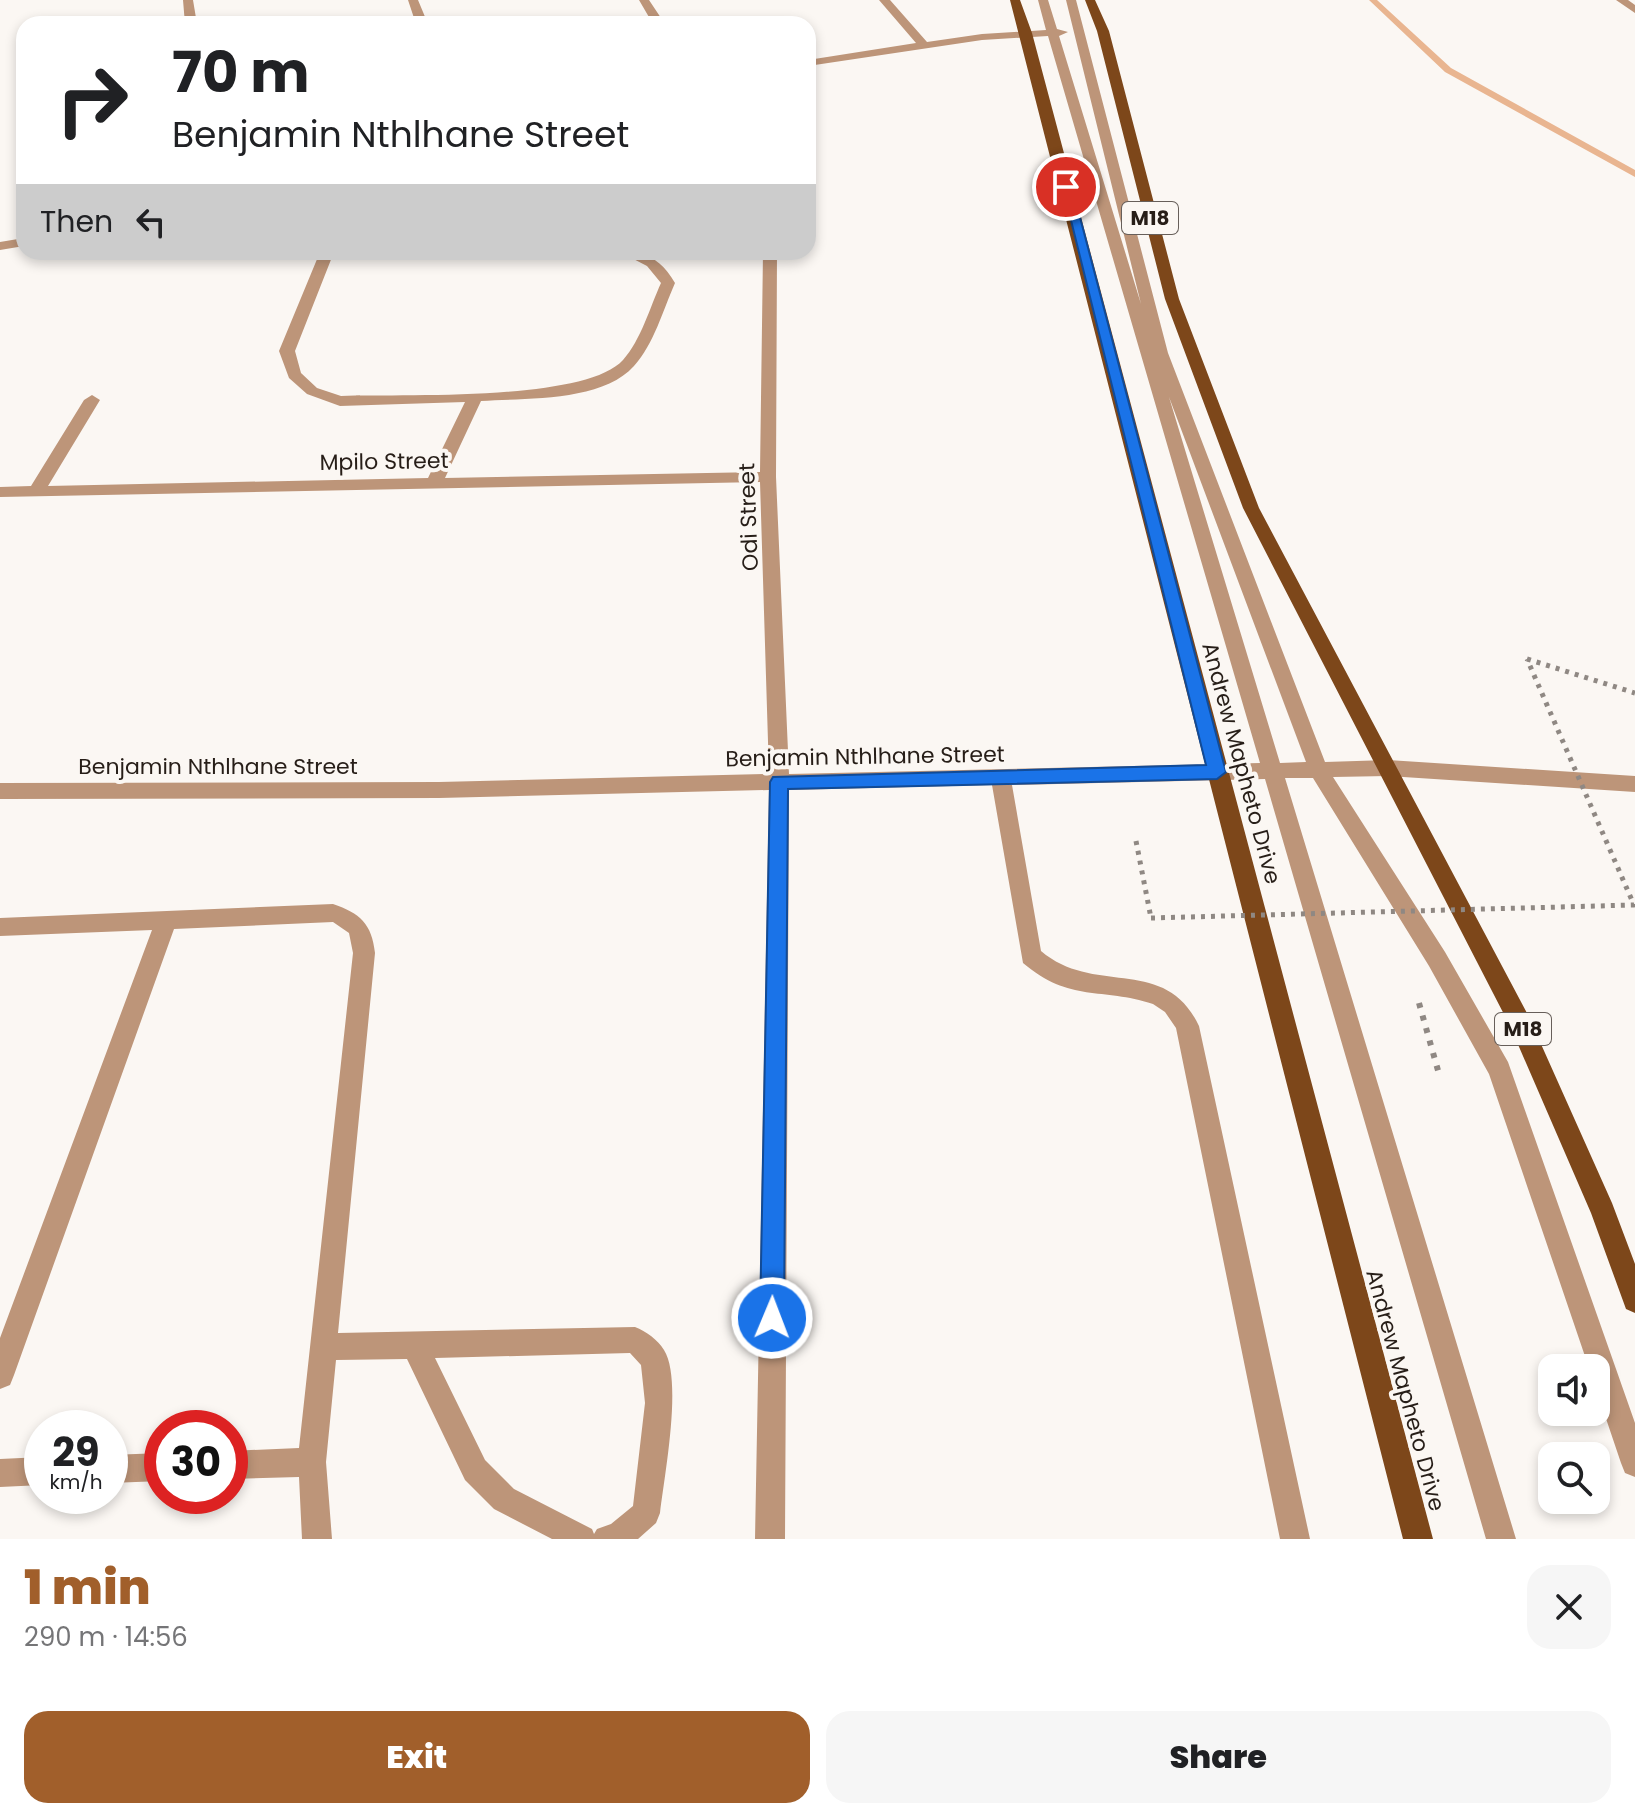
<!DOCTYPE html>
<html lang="en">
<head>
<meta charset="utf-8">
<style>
	:root { --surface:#fff; --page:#f6f6f6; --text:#202124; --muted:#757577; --accent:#a15f2b }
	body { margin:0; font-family:Poppins,sans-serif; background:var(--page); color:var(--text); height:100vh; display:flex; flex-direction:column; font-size:30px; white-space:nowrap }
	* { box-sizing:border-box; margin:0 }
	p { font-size:26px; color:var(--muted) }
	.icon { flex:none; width:44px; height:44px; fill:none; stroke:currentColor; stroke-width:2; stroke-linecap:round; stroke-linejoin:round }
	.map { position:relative; height:1539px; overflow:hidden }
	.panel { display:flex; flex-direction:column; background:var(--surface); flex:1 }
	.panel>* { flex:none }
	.guide { position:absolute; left:16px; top:16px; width:800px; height:244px; border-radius:24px; box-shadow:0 4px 12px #0003; background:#fff; color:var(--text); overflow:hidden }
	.fabs { position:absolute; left:1538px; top:1354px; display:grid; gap:16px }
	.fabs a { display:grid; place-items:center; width:72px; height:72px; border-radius:16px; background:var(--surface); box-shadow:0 4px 12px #0003; font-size:40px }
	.speed { position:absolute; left:24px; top:1410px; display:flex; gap:16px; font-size:40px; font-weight:700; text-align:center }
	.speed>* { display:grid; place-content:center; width:104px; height:104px; border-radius:50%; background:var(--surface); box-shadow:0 4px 12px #0003; line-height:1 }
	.speed small { font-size:20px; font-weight:400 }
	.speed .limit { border:12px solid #d22; background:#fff; color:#111 }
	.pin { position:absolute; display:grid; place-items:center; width:68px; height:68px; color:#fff; margin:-34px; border:4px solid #fff; border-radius:50%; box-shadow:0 2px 8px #0007 }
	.me { position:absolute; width:88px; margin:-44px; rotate:1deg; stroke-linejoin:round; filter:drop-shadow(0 0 6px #0008) }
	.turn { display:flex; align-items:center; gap:28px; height:168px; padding:0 24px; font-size:36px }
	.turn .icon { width:104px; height:104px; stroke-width:2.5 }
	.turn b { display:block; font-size:56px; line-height:68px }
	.then { display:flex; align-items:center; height:76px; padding:0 24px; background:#0003; gap:16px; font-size:30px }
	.round { display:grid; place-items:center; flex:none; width:84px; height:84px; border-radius:24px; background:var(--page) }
	.summary { display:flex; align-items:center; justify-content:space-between; height:136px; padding:0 24px }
	h1 { font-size:48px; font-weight:800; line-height:60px; color:var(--accent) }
	.primary-button { display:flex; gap:16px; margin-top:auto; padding:16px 24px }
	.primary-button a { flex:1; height:92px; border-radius:24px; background:var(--accent); color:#fff; font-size:32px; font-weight:800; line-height:92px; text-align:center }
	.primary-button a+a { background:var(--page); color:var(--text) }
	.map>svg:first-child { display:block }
</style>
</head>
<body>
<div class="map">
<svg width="1635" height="1539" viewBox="0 0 1635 1539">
	<rect width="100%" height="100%" fill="#fbf7f3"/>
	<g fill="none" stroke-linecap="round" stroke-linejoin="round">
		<path fill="#e9b590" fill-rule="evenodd" d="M1369,0h8l74,68 184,102v7l-190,-105z"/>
		<path stroke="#8f8883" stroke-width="5" stroke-dasharray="4 6" stroke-linecap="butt" d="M1527,659l108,34
			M1136,841l15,77"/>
		<path stroke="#8f8883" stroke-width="6" stroke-dasharray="5 8" stroke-linecap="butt" d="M1419,1003l20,71"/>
		<path fill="#bd9579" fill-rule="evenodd" d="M183,0h10l4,24h-12z
			M408,0h10l10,24h-12z
			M639,0h10l16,24h-12z
			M879,0h11l37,42 55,-8 64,-4 -8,-30h10l9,29 11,3 -9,4 82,268 -75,-304h10l92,353 157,409 63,-2 247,16v16l-247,-16 -55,1 112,175 63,110 127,361v54l-10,-4 -4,-10 -25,-74v-21h-7l-100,-294 -60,-108 -116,-188h-28l231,761h-30l-221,-760 -253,6 29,166c54,46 124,3 158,75l111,513h-30l-104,-511 -11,-16 -12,-8c-51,-17 -83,-1 -130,-41l-31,-178 -203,5 -4,749h-30l14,-749 -330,8 -439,1v-16l439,-1 330,-8 -9,-292 -760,15v-10l31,-1 53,-86 8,-5 8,5 -52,86 380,-8 37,-76 -125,4 -33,-12 -18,-16 -10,-27 41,-99h14l-39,99 6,22 16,15 24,8c60,-2 244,6 282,-36 18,-20 27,-53 38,-77l-14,-17 -27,-14c27,0 41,7 55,31 -12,27 -21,61 -41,83 -32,36 -108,32 -153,35l-36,77 315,-6 3,-220h14l-1,225 13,297 471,-11 -212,-727 -66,4 -174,26v-6l108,-17zM1169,397l137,365 -26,1z
			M1616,0h12l7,5v8z
			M24,238v8l-24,4v-8z
			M333,904c27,9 39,20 42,49l-37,380 297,-6c11,4 23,13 29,23 19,30 0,127 -4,163l-4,10 -18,16h-86l-58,-30 -29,-29 -58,-121 -71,1 -10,102 6,77h-30l-3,-62 -69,2v-28l69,-3 54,-495 -4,-20 -16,-11 -159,7 -160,446 -4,10 -10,4v-51l152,-408 -152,6v-18zM630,1353l11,12 4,38 -12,103 -22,18 -14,5 -3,5 -2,-5 -78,-40 -29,-29 -50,-102z
			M162,1453v28l-52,2v-28z
			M42,1457v28l-42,2v-28z"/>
		<path fill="#7d471a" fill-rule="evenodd" d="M1010,0h10l12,33 401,1506h-30z
			M1085,0h10l14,31 70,268 80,209 269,507 84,188 23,61v49l-9,-4 -35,-96 -81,-187 -267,-518 -78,-209 -68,-268z"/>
		<path stroke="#8f8883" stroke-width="5" stroke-dasharray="4 6" stroke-linecap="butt" d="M1151,918l483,-13 -107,-246"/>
	</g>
	<path fill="#1a73e8" stroke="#114b97" stroke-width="2" d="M1062,184l10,3 154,585 -9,7 -429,10 -4,529 -3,9 -9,3 -8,-3 -4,-9 10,-536 3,-5 433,-12z"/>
	<g text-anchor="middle" stroke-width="8" stroke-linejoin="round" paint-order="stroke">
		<g fill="#fbf7f3" stroke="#675f5a" stroke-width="2">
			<rect x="1122" y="202" width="56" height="32" rx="6"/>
			<rect x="1495" y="1013" width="56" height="32" rx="6"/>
		</g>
		<g font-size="20" font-weight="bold" fill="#271e18">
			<text x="1150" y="225">M18</text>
			<text x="1523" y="1036">M18</text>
		</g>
		<g font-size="22" fill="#271e18" stroke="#fbf7f3">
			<text transform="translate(384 461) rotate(-1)" y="8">Mpilo Street</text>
			<text transform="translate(748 517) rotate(-92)" y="8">Odi Street</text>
			<text transform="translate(865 756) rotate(-1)" y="8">Benjamin Nthlhane Street</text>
			<text transform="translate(1242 763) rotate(75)" y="8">Andrew Mapheto Drive</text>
			<text x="218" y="774">Benjamin Nthlhane Street</text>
			<text transform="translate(1406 1390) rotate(75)" y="8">Andrew Mapheto Drive</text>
		</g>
	</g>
</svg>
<div class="fabs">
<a><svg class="icon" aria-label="sound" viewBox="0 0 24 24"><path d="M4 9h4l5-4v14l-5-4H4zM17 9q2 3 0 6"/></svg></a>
<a><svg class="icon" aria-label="search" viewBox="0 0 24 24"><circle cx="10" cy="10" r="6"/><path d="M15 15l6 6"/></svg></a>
</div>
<div class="speed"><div>29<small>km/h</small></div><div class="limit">30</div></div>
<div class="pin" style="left:1066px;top:187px;background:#d93025"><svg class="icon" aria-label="arrive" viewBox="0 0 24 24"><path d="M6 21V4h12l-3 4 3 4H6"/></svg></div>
<svg class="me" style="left:772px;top:1318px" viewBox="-20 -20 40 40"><circle r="17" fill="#1a73e8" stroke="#fff" stroke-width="3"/><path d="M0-11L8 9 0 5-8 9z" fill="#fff"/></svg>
<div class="guide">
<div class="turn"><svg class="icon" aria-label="right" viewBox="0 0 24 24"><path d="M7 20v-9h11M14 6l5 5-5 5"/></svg><div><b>70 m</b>Benjamin Nthlhane Street</div></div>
<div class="then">Then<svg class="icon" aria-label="left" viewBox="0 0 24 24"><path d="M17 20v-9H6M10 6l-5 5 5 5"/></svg></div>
</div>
</div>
<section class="panel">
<div class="summary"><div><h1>1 min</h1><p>290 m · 14:56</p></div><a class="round"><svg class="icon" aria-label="close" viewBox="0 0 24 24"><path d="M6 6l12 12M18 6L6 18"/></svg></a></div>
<div class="primary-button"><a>Exit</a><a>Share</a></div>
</section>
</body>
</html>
